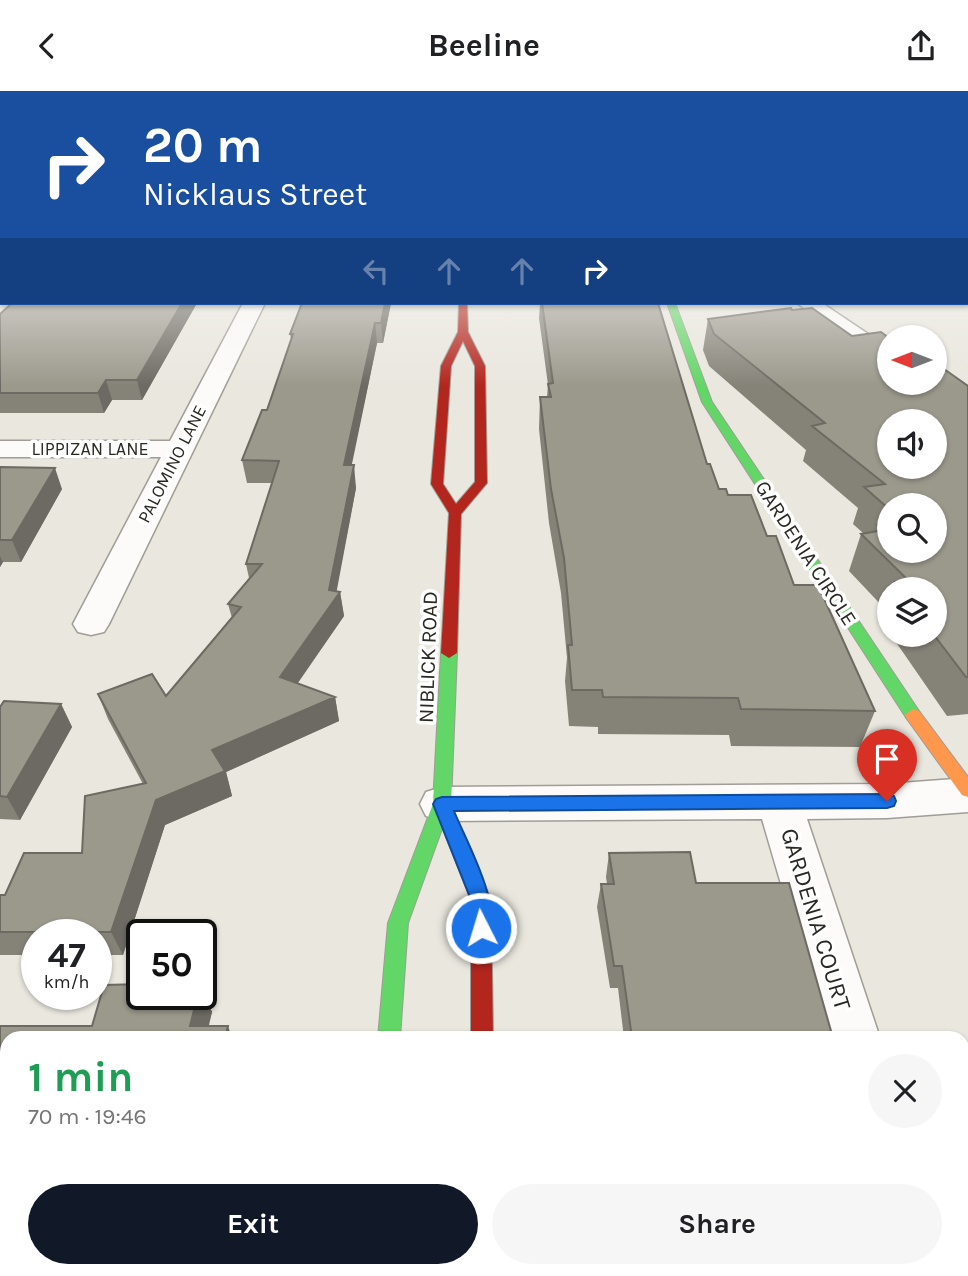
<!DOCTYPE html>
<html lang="en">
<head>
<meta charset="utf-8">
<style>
	:root { --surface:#fff; --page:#f6f6f6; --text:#202124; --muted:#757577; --accent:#111827 }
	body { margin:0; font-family:Karla,sans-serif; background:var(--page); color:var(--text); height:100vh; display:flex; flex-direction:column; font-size:26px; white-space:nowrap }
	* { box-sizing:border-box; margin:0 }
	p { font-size:23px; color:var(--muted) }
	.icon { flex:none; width:38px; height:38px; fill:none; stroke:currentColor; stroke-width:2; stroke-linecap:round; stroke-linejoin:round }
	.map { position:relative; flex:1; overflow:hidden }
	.panel { position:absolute; left:0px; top:940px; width:970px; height:247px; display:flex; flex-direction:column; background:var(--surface); border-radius:21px 21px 0 0; box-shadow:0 2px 5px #0004 }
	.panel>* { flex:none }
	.guide { position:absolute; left:0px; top:0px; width:970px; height:214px; box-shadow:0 2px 5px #0004; background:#1a4fa0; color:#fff; overflow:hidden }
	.needle { width:46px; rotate:270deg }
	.controls { position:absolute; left:877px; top:234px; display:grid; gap:14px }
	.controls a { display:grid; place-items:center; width:70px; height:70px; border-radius:50%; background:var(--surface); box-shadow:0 2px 5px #0004; font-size:35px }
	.speed { position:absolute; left:21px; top:828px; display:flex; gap:14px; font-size:35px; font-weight:700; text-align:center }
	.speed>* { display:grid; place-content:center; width:91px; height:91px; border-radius:50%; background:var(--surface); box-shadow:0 2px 5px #0004; line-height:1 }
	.speed small { font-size:18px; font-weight:400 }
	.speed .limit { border:4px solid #111; border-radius:10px; background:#fff; color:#111 }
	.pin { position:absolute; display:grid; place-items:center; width:60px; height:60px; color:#fff; margin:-72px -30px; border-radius:50% 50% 50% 0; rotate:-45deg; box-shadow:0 0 7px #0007 }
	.pin .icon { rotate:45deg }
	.me { position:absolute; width:77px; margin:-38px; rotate:355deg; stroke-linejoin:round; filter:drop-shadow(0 0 5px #0008) }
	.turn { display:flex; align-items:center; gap:24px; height:147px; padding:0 28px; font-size:32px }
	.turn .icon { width:91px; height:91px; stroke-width:2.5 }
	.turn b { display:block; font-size:49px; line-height:60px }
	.lanes { display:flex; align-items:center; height:66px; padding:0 28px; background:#0003; justify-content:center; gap:35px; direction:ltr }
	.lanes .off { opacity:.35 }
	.round { display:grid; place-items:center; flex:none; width:74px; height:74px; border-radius:37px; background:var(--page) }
	.headline { display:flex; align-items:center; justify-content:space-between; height:119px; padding:0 28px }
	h1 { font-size:42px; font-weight:700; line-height:52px; color:#1e9e55 }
	.primary-button { display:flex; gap:14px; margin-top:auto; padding:14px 28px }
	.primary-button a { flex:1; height:80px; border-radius:42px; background:var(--accent); color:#fff; font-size:28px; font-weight:700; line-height:80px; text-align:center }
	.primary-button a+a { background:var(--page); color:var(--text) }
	header { display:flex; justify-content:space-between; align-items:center; height:91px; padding:0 28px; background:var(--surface); font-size:32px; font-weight:700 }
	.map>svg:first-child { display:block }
</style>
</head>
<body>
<header><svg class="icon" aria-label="back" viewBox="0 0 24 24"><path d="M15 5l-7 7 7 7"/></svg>Beeline<svg class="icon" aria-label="share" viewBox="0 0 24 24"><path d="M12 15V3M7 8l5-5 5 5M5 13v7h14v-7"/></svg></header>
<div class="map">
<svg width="968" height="1185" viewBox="0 0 968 1185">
	<rect width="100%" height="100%" fill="#e9e7de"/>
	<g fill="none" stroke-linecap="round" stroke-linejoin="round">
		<g stroke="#9f9d96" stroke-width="3">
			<path id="street" d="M243,212h22l-156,321 -5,8 -13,3 -13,-3 -5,-8 88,-167h-161v-16h170z
				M797,212h25l67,45v18l-8,-2z
				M968,687v34l-81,6 -80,1 73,219h-54l-64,-219 -320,2 -16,-5 -6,-12 6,-12 16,-5 445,-3z
				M892,1180h64l3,5h-66z"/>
		</g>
		<g stroke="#9f9d96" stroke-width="2">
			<path id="fast" d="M0,197h2v6h-2z
				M667,212h8l37,99 207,309 2,4 -2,4h-12l-205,-317z
				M449,557l8,5 -6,151 -43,119 -8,115h-22l10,-115 45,-119 8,-151z"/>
		</g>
		<g stroke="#9f9d96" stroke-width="2">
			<path id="slow" d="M913,618l6,2 49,66v20l-6,-2 -55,-76 -2,-4z"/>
		</g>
		<g stroke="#9f9d96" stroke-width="2">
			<path id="jam" d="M459,212h8l1,29 17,34 2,117 -26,31 -4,139 -8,5 -8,-5 8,-140 -18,-29 10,-118 17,-34zM463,250l12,25v116l-19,22 -13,-20 8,-118z
				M442,706l6,2 3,5 40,96 2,138h-22v-138l-38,-96 3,-5z
				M358,1180h26v5h-26z
				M470,1180h26v5h-26z"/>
		</g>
		<use href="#street" fill="#fcfbfa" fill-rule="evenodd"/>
		<use href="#fast" fill="#63d668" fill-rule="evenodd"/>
		<use href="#slow" fill="#ff974d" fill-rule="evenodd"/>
		<use href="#jam" fill="#b3261e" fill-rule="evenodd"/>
	</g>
	<path fill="#858378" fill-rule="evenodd" d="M12,212h185l-55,97h-30l-8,13h-104v-99z
		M302,212h89l-8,40h-6l-26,122 5,23 -20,103 4,1 4,24 -46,67 37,14 4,24 -113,51 6,24 -67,29 -42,130h-27v-20h-59v20h-37v-60h5l77,-42 61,-69 -35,-65 -10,-25 68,2 66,-78 -4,-14 21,-26 -3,-14 26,-81h-25l-5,-23 25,-50 24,-71 -1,-5z
		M540,212h118l49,161 12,25 9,6 39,41 27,49 81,126 -15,36 -129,-1 -2,-11 -131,-1v-7l-29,-1 -4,-45 2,-23 -6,-65 -12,-70 -10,-94 1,-32h7l1,-12 -9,-67z
		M792,219l97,73 79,3v328l-21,2 -56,-81h43v-45h-45v43l-9,-12 5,-12 -36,-38 12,-37 2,-1 -10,-9 5,-16 -55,-47 3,-11 -97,-84 -6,-16 5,-31zM889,415l45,45h-45z
		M0,376l62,22 -41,73h-18l-3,5z
		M61,613l11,23 -52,93 -20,-1v-112z
		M609,762l87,30 137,155h-209l-6,-50h-8l-13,-81 4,-23h6l-1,-7z
		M201,896l11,25 -4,14 -201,12v124h-7v-136h92l109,-32z
		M628,1180h124l1,5h-124z
		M813,1180h86l2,5h-87z"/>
	<path fill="#6c6a62" d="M182,212h15l-55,97 -5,-20z
		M385,212h6l-8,40 -2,-20z
		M375,232l2,20 -30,145 -3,-23z
		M106,289l6,20 -8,13 -6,-20z
		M354,374l2,23 -21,112 5,-8 4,24 -59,85 -5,-24z
		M55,377l7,21 -41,73 -9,-22z
		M0,465l3,6 -3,5z
		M335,606l4,24 -113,51 6,24 -67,29 -42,130 -12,-23 45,-132 56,-50z
		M61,613l11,23 -52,93 -13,-23z
		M201,896l11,25 -6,26 -16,-12 8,-32h3z
		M228,935l4,12h-7z"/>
	<path fill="#9b988c" stroke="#6c6a62" stroke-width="2" fill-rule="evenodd" d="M12,212h170l-45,77h-31l-8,13h-98v-79z
		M302,212h83l-4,20h-6l-31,142h10l-25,125 11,2 -60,85 55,20 -123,53 13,21 -69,29 -45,132h-111v-37h5l19,-42h58l3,-57 61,-13 -48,-89 54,-20 14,22 75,-89 -13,-3 34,-40h-16l33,-103 -37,-1 20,-50h5l26,-76h-3z
		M542,212h116l49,161h3l9,25h7l2,6h23l16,41h9l18,49h24l57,126 -134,-2 -3,-11 -135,-1 -1,-7h-30l-4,-45h4l-8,-87 -13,-69 -11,-92h11l-3,-13 5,-1z
		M791,217l1,2 20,-2 40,28 29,-4 8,6v45h45v-15l3,2 7,-1 24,17v291h-2l-32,-42v-45h-34l-5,-8h15l-49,-48 22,-4 -5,-5 11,-1v27h45v-45h-45v3l-25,-22 21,-3 -73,-58 13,-3 -111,-89 -6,-15zM889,331h45v45h-45z
		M0,376l55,1 -43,72h-12z
		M4,610l57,3 -54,93 -7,-1v-89z
		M690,761l6,31h93l44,155h-201l-10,-72h-8l-13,-82h13l-5,-31z
		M142,893v10h56l-8,32h38l-3,12h-218v100h-7v-112h92l12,-41z
		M636,1180h116l1,5h-116z
		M830,1180h69l2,5h-69z"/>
	<linearGradient id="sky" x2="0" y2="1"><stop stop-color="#83b4d6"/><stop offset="0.44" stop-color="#f5f4f0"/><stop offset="1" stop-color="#f5f4f0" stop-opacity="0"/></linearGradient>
	<rect width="968" height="295" fill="url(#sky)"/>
	<path fill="#1a73e8" stroke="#114b97" stroke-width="2" d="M887,703l7,2 2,5 -2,5 -7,2 -433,3c12,30 48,93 34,123l-7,3 -7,-3 -3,-6v-28l-38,-96 3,-5 6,-2z"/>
	<g text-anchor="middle" stroke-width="7" stroke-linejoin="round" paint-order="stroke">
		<g font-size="18" fill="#2a2822" stroke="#fff">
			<text x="90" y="364">LIPPIZAN LANE</text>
			<text transform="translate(172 373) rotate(-63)" y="6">PALOMINO LANE</text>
		</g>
		<g font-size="21" fill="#2a2822" stroke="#fff">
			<text transform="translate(806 462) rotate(57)" y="7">GARDENIA CIRCLE</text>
			<text transform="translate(428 566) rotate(-88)" y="7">NIBLICK ROAD</text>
		</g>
		<g font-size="24" fill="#2a2822" stroke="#fff">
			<text transform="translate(816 828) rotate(73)" y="8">GARDENIA COURT</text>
		</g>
	</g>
</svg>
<div class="controls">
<a><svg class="needle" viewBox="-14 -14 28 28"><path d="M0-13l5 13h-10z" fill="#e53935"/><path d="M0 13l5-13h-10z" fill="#757577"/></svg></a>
<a><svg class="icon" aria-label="sound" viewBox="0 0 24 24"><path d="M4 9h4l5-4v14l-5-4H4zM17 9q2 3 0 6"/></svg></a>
<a><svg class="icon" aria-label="search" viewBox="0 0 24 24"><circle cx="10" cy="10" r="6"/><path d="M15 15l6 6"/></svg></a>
<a><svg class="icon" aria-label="layers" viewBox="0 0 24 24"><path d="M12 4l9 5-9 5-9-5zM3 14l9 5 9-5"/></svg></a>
</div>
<div class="speed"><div>47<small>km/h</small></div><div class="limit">50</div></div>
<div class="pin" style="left:887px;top:710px;background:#d93025"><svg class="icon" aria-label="arrive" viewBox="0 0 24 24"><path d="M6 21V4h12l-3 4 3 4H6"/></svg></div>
<svg class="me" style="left:481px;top:837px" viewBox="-20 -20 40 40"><circle r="17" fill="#1a73e8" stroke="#fff" stroke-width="3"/><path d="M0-11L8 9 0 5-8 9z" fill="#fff"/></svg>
<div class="guide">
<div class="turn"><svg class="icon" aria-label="right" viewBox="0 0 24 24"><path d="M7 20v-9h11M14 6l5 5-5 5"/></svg><div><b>20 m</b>Nicklaus Street</div></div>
<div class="lanes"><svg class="icon off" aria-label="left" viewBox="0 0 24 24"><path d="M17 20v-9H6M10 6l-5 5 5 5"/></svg><svg class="icon off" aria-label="ahead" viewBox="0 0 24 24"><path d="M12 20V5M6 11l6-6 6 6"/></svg><svg class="icon off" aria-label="ahead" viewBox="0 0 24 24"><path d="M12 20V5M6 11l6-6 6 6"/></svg><svg class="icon" aria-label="right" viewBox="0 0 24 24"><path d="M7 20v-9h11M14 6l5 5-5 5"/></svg></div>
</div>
<section class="panel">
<div class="headline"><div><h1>1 min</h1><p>70 m · 19:46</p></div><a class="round"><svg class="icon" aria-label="close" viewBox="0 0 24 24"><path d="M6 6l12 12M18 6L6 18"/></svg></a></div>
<div class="primary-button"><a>Exit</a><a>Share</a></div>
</section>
</div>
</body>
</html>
